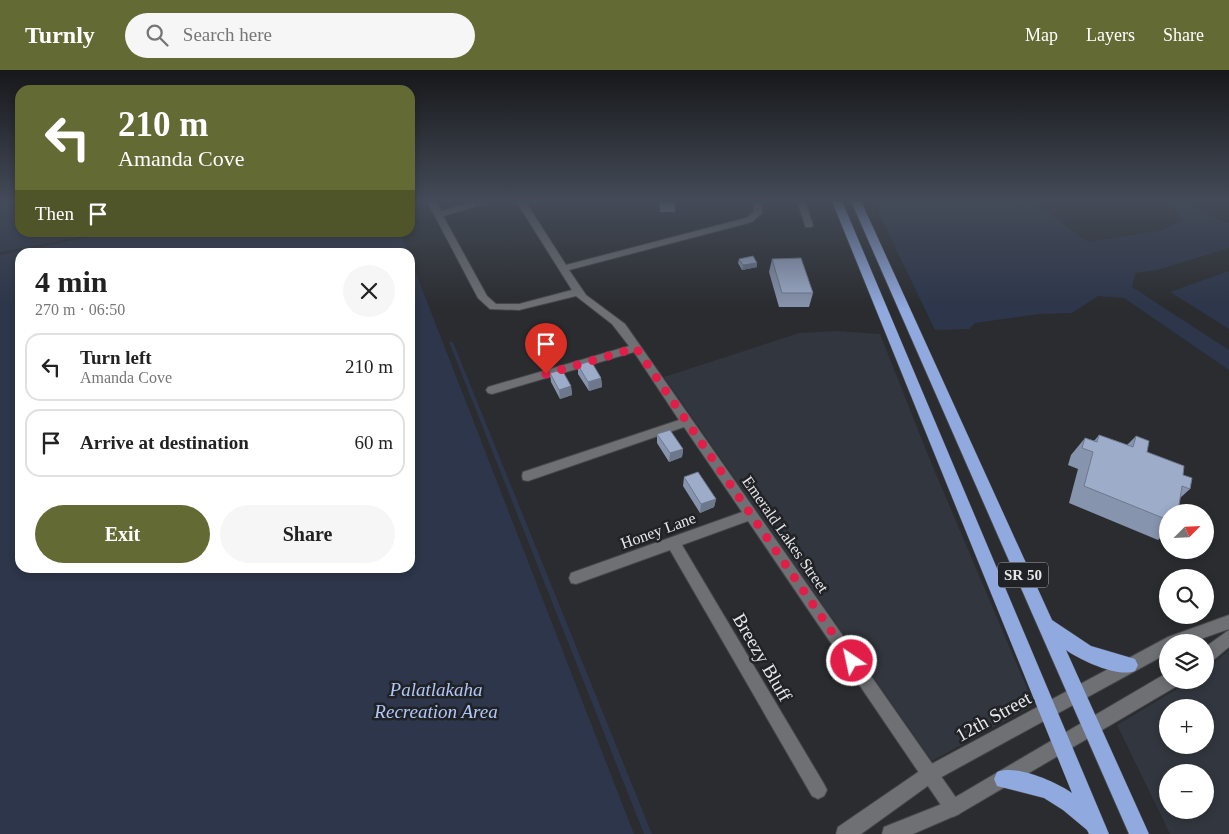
<!DOCTYPE html>
<html lang="en">
<head>
<meta charset="utf-8">
<style>
	:root { --surface:#fff; --page:#f6f6f6; --text:#222; --muted:#767676; --line:#e0e0e0; --accent:#646a34 }
	body { margin:0; font-family:"Times New Roman",serif; background:var(--page); color:var(--text); height:100vh; display:flex; flex-direction:column; font-size:19px; white-space:nowrap }
	* { box-sizing:border-box; margin:0 }
	p { font-size:16px; color:var(--muted) }
	.icon { flex:none; width:28px; height:28px; fill:none; stroke:currentColor; stroke-width:2; stroke-linecap:round; stroke-linejoin:round }
	.map { position:relative; flex:1; overflow:hidden }
	.details { position:absolute; left:15px; top:178px; width:400px; height:325px; display:flex; flex-direction:column; background:var(--surface); border-radius:15px; box-shadow:0 2px 8px #0003 }
	.details>* { flex:none }
	.banner { position:absolute; left:15px; top:15px; width:400px; height:152px; border-radius:15px; box-shadow:0 2px 8px #0003; background:#646a34; color:#fff; overflow:hidden }
	.needle { width:32px; rotate:66deg }
	.fabs { position:absolute; left:1159px; top:434px; display:grid; gap:10px }
	.fabs a { display:grid; place-items:center; width:55px; height:55px; border-radius:50%; background:var(--surface); box-shadow:0 2px 8px #0003; font-size:25px }
	.pin { position:absolute; display:grid; place-items:center; width:42px; height:42px; color:#fff; margin:-51px -21px; border-radius:50% 50% 50% 0; rotate:-45deg; box-shadow:0 0 5px #0007 }
	.pin .icon { rotate:45deg }
	.me { position:absolute; width:55px; margin:-28px; rotate:326deg; stroke-linejoin:round; filter:drop-shadow(0 0 4px #0008) }
	.turn { display:flex; align-items:center; gap:18px; height:105px; padding:0 20px; font-size:22px }
	.turn .icon { width:65px; height:65px; stroke-width:2.5 }
	.turn b { display:block; font-size:35px; line-height:42px }
	.then { display:flex; align-items:center; height:48px; padding:0 20px; background:#0003; gap:10px; font-size:19px }
	.round { display:grid; place-items:center; flex:none; width:52px; height:52px; border-radius:26px; background:var(--page) }
	.summary { display:flex; align-items:center; justify-content:space-between; height:85px; padding:0 20px }
	h1 { font-size:30px; font-weight:700; line-height:38px }
	.primary-button { display:flex; gap:10px; margin-top:auto; padding:10px 20px }
	.primary-button a { flex:1; height:58px; border-radius:30px; background:var(--accent); color:#fff; font-size:20px; font-weight:700; line-height:58px; text-align:center }
	.primary-button a+a { background:var(--page); color:var(--text) }
	ul { padding:0; list-style:none }
	li { display:flex; align-items:center; gap:15px; height:68px; margin:0 10px 8px; padding:0 10px; border:2px solid var(--line); border-radius:15px }
	li div { flex:1 }
	li b { display:block; font-size:19px }
	li em { font-style:normal }
	header { display:flex; align-items:center; gap:30px; box-sizing:border-box; height:70px; padding:0 25px; background:var(--accent); color:#fff }
	header strong { font-size:24px }
	nav { display:flex; gap:28px; margin-inline-start:auto; font-size:18px }
	.search { width:350px; height:45px; background:var(--page); display:flex; align-items:center; gap:12px; box-sizing:border-box; padding:0 18px; border-radius:28px; color:var(--muted); font-size:19px }
	.map>svg:first-child { display:block }
</style>
</head>
<body>
<header>
<strong>Turnly</strong>
<div class="search"><svg class="icon" aria-label="search" viewBox="0 0 24 24"><circle cx="10" cy="10" r="6"/><path d="M15 15l6 6"/></svg>Search here</div>
<nav><a>Map</a><a>Layers</a><a>Share</a></nav>
</header>
<div class="map">
<svg width="1229" height="764" viewBox="0 0 1229 764">
	<rect width="100%" height="100%" fill="#2a2c2f"/>
	<path fill="#32363e" fill-rule="evenodd" d="M837,261l43,3 50,126 104,245 -102,56 -268,-384 135,-44z
		M1229,580v184h-59l-53,-109 75,-45h13v-10zM1168,638h37v37h-37zM1168,702h37v38h-37z"/>
	<path fill="#2d364a" d="M0,131l20,1v30l81,1 -101,19z
		M873,131h160l55,41 75,-12 20,-10 -13,-17 17,-2 21,14 21,8v25l-72,22 -22,3 -3,14 97,63v20l-105,-72 -26,-2 -26,17 -32,1 -65,9 -6,6 -34,1z
		M114,162l286,1 8,19h-388v316h390v-310l224,576h-634v-579z
		M1229,201v58l-59,-37z
		M449,272h4l199,492h-8z"/>
	<g fill="none" stroke-linecap="round" stroke-linejoin="round">
		<g stroke="#464749" stroke-width="2">
			<path id="minor" d="M427,131h9l5,10 38,-10h16l-52,15 44,80 9,8h23l53,-14 -56,-89h9l41,64 180,-47 8,-6 -1,-11h8l1,12 -10,9 -183,48 17,25 39,29 334,478 3,6 -3,6 -6,3 -6,-3 -199,-293 -66,24 142,239 3,6 -3,6 -6,3 -6,-3 -142,-246 -94,34 -5,-1 -2,-5 2,-5 171,-61 -58,-85 -156,54 -5,-1 -1,-4 1,-4 156,-52 -45,-68 -142,42 -4,-1 -2,-3 2,-3 141,-41 -17,-22 -36,-28 -57,14 -29,-1 -12,-11z
				M797,131h8l8,24 -1,2h-6l-1,-2z"/>
		</g>
		<g stroke="#464749" stroke-width="2">
			<path id="secondary" d="M1229,545v14l-37,13h-24v11l-232,127 -75,54h-25l2,-7 86,-59 244,-131z
				M1229,560v17l-18,15 -6,3v-18z
				M1165,604h3v6h11l-2,6 -218,128 -46,20h-31l2,-7 63,-25z"/>
		</g>
		<g stroke="#464749" stroke-width="1">
			<path id="trunk" d="M832,131h10l267,633h-20l-2,-4 -24,-20 -19,-12 -47,-12 -3,-7 3,-7c19,-8 59,10 75,21z
				M851,131h10l191,419 39,26 44,13 3,6 -3,6c-17,7 -55,-11 -69,-21l83,184h-20z"/>
		</g>
		<use href="#minor" fill="#6e7074" fill-rule="evenodd"/>
		<use href="#secondary" fill="#6e7074" fill-rule="evenodd"/>
		<use href="#trunk" fill="#90a9de" fill-rule="evenodd"/>
	</g>
	<path fill="#8794ad" d="M659,131h16v11h-15z
		M739,189l18,8 -15,3 -4,-7z
		M772,189l41,34 -4,14h-30l-10,-35z
		M578,295l23,13 1,9 -13,4 -11,-17z
		M550,303l21,13 1,9 -12,4 -9,-17z
		M657,364l26,15 -1,8 -13,5 -12,-19z
		M1099,365l28,10 9,-9 11,16 36,23 7,14 -10,9 -12,14v20l-10,8 -89,-37 9,-34 -10,-4 3,-10 14,-17 9,3z
		M684,407l32,22 -2,8 -14,6 -17,-27z"/>
	<path fill="#6e788d" d="M757,193v4l-15,3 1,-5z
		M601,308l1,9 -13,4 -1,-9z
		M571,316l1,9 -12,4 -1,-9z
		M683,379l-1,8 -13,5 1,-9z
		M716,429l-2,8 -14,6 1,-9z"/>
	<path fill="#9dacc9" stroke="#6e788d" d="M660,131h15v2h-15z
		M753,186l4,7 -14,2 -4,-6z
		M801,188l12,35h-31l-10,-34z
		M591,291l10,17 -13,4 -10,-17z
		M562,300l9,16 -12,4 -9,-17z
		M670,360l13,19 -13,4 -13,-19z
		M1099,365l34,12 3,-11 13,5 -2,11 37,14 -1,9 9,3 -2,11 -8,-3 -4,26h-10v8l-84,-34 9,-34 -11,-4 3,-10 12,4z
		M698,402l18,27 -15,5 -17,-27z"/>
	<linearGradient id="sky" x2="0" y2="1"><stop stop-color="#17181a"/><stop offset="0.55" stop-color="#444b58"/><stop offset="1" stop-color="#444b58" stop-opacity="0"/></linearGradient>
	<rect width="1229" height="238" fill="url(#sky)"/>
	<g fill="none" stroke-linecap="round" stroke-linejoin="round">
		<path stroke="#e11d48" stroke-width="9" stroke-dasharray="0 16.2" d="M546,304l90,-26 216,313"/>
	</g>
	<g text-anchor="middle" stroke-width="5" stroke-linejoin="round" paint-order="stroke">
		<rect fill="#212225" stroke="#abacae" stroke-width="1" x="998" y="492.5" width="50" height="25" rx="4"/>
		<g font-size="15" font-weight="bold" fill="#e6e7e9">
			<text x="1023" y="510">SR 50</text>
		</g>
		<g font-size="16" fill="#e6e7e9" stroke="#212225">
			<text transform="translate(658 460) rotate(-20)" y="6">Honey Lane</text>
			<text transform="translate(786 464) rotate(55)" y="6">Emerald Lakes Street</text>
		</g>
		<g font-size="19" fill="#e6e7e9" stroke="#212225">
			<text transform="translate(763 587) rotate(60)" y="7">Breezy Bluff</text>
			<text transform="translate(993 646) rotate(-29)" y="7">12th Street</text>
		</g>
		<g font-size="19" font-style="italic" fill="#afc7f9" stroke="#212225">
			<text x="436" y="626">Palatlakaha<tspan x="436" dy="22">Recreation Area</tspan></text>
		</g>
	</g>
</svg>
<div class="fabs">
<a><svg class="needle" viewBox="-14 -14 28 28"><path d="M0-13l5 13h-10z" fill="#e53935"/><path d="M0 13l5-13h-10z" fill="#767676"/></svg></a>
<a><svg class="icon" aria-label="search" viewBox="0 0 24 24"><circle cx="10" cy="10" r="6"/><path d="M15 15l6 6"/></svg></a>
<a><svg class="icon" aria-label="layers" viewBox="0 0 24 24"><path d="M12 4l9 5-9 5-9-5zM3 14l9 5 9-5"/></svg></a>
<a>+</a>
<a>−</a>
</div>
<div class="pin" style="left:546px;top:304px;background:#d93025"><svg class="icon" aria-label="arrive" viewBox="0 0 24 24"><path d="M6 21V4h12l-3 4 3 4H6"/></svg></div>
<svg class="me" style="left:852px;top:591px" viewBox="-20 -20 40 40"><circle r="17" fill="#e11d48" stroke="#fff" stroke-width="3"/><path d="M0-11L8 9 0 5-8 9z" fill="#fff"/></svg>
<div class="banner">
<div class="turn"><svg class="icon" aria-label="left" viewBox="0 0 24 24"><path d="M17 20v-9H6M10 6l-5 5 5 5"/></svg><div><b>210 m</b>Amanda Cove</div></div>
<div class="then">Then<svg class="icon" aria-label="arrive" viewBox="0 0 24 24"><path d="M6 21V4h12l-3 4 3 4H6"/></svg></div>
</div>
<section class="details">
<div class="summary"><div><h1>4 min</h1><p>270 m · 06:50</p></div><a class="round"><svg class="icon" aria-label="close" viewBox="0 0 24 24"><path d="M6 6l12 12M18 6L6 18"/></svg></a></div>
<ul>
<li><svg class="icon" aria-label="left" viewBox="0 0 24 24"><path d="M17 20v-9H6M10 6l-5 5 5 5"/></svg><div><b>Turn left</b><p>Amanda Cove</p></div><em>210 m</em></li>
<li><svg class="icon" aria-label="arrive" viewBox="0 0 24 24"><path d="M6 21V4h12l-3 4 3 4H6"/></svg><div><b>Arrive at destination</b></div><em>60 m</em></li>
</ul>
<div class="primary-button"><a>Exit</a><a>Share</a></div>
</section>
</div>
</body>
</html>
